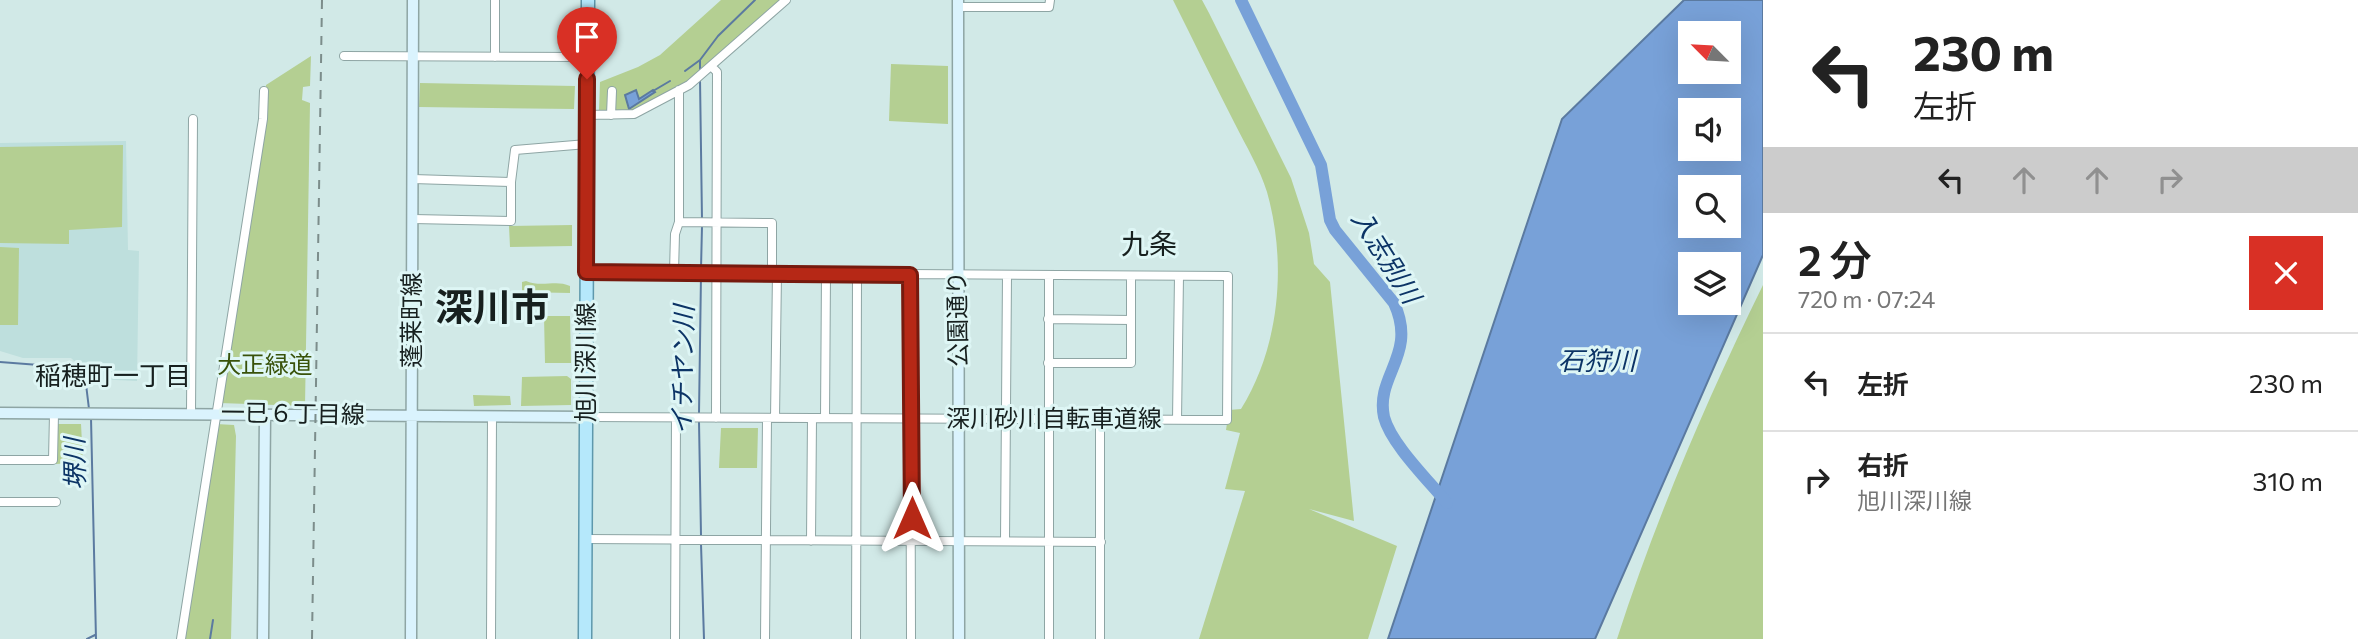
<!DOCTYPE html>
<html lang="ja">
<head>
<meta charset="utf-8">
<style>
	:root { --surface:#fff; --page:#f6f6f6; --text:#222; --muted:#767676; --line:#e0e0e0 }
	body { margin:0; font-family:Commissioner,"Noto Sans JP",sans-serif; background:var(--page); color:var(--text); height:100vh; display:flex; flex-direction:column; font-size:26px; white-space:nowrap }
	* { box-sizing:border-box; margin:0 }
	p { font-size:23px; color:var(--muted) }
	.icon { flex:none; width:38px; height:38px; fill:none; stroke:currentColor; stroke-width:2; stroke-linecap:round; stroke-linejoin:round }
	.map { position:relative; flex:1; overflow:hidden }
	.panel { display:flex; flex-direction:column; background:var(--surface); width:595px }
	.panel>* { flex:none }
	.guide { background:#fff; color:var(--text); overflow:hidden }
	.needle { width:46px; rotate:294deg }
	.controls { position:absolute; left:1678px; top:21px; display:grid; gap:14px }
	.controls a { display:grid; place-items:center; width:63px; height:63px; border-radius:0px; background:var(--surface); box-shadow:0 7px 28px #0002; font-size:35px }
	.pin { position:absolute; display:grid; place-items:center; width:60px; height:60px; color:#fff; margin:-72px -30px; border-radius:50% 50% 50% 0; rotate:-45deg; box-shadow:0 0 7px #0007 }
	.pin .icon { rotate:45deg }
	.me { position:absolute; width:77px; margin:-38px; rotate:0deg; stroke-linejoin:round; filter:drop-shadow(0 0 5px #0008) }
	.turn { display:flex; align-items:center; gap:24px; height:147px; padding:0 35px; font-size:32px }
	.turn .icon { width:91px; height:91px; stroke-width:2.5 }
	.turn b { display:block; font-size:49px; line-height:60px }
	.lanes { display:flex; align-items:center; height:66px; padding:0 35px; background:#0003; justify-content:center; gap:35px; direction:ltr }
	.lanes .off { opacity:.35 }
	.round { display:grid; place-items:center; flex:none; width:74px; height:74px; border-radius:0px; background:var(--page) }
	.headline { display:flex; align-items:center; justify-content:space-between; height:119px; padding:0 35px }
	h1 { font-size:42px; font-weight:600; line-height:52px }
	ul { padding:0; list-style:none }
	li { display:flex; align-items:center; gap:21px; height:98px; padding:0 35px; border-top:2px solid var(--line) }
	li div { flex:1 }
	li b { display:block; font-size:26px }
	li em { font-style:normal }
	main { display:flex; flex:1; min-height:0 }
	.map>svg:first-child { display:block }
</style>
</head>
<body>
<main>
<div class="map">
<svg width="1763" height="639" viewBox="0 0 1763 639">
	<rect width="100%" height="100%" fill="#d1e9e7"/>
	<path fill="#bedfdd" d="M126,141l2,109 11,1 -2,130 -42,-2 -24,-21h-48l-23,-7v-208z"/>
	<path fill="#b4cf92" d="M721,0h59c-41,37 -91,90 -143,110 -10,4 -27,1 -38,1l1,-29 38,-15 22,-12z
		M1173,0h29l7,13 82,165 18,55 5,31 16,18 24,239 -45,-12 88,37 -29,93h-169l46,-148 -20,-2 15,-56 -14,-3 3,-20 12,-1c39,-63 46,-146 26,-217 -7,-23 -21,-46 -32,-68 -21,-41 -41,-82 -62,-124z
		M311,56l-1,30 -7,1 -1,13 8,3 -5,303 -86,-3 46,-282 1,-36z
		M891,64l57,2v58l-59,-3z
		M420,83l155,3 -1,23 -155,-2z
		M123,145l-1,82 -53,3v14l-69,-1v-96z
		M572,225v21l-62,1 -1,-21z
		M0,247l19,1 -1,77h-18z
		M526,281c17,7 29,-2 44,5v7l-48,-1v-10z
		M1763,285v354h-146c39,-121 90,-240 146,-354z
		M544,316h26l1,47h-26z
		M567,376l4,3v26l-50,1 1,-29z
		M473,395l37,1 1,9 -37,1z
		M57,424h24l2,38 -27,2z
		M216,424l18,1 2,11 -5,203h-46z
		M721,428h37l-1,40h-38z"/>
	<path fill="#78a1d8" stroke="#5b7aa0" stroke-width="2" fill-rule="evenodd" d="M1684,0h79v255l-168,384h-207l174,-520zM1690,33h39v39h-39zM1690,110h39v39h-39zM1690,187h39v39h-39zM1690,264h39v39h-39z
		M636,90l3,9 14,-9 2,2 -26,17 -4,-14z"/>
	<g fill="none" stroke-linecap="round" stroke-linejoin="round">
		<path stroke="#5b7aa0" stroke-width="2" d="M700,60v10
			M685,71l15,-11 18,-24 37,-36
			M700,79l2,141
			M653,91l17,-10
			M701,269l1,-43
			M0,362l78,6 7,8 4,33
			M699,413l2,-138
			M91,418l5,221
			M699,422l2,113
			M701,544l3,95
			M87,639l8,-4
			M210,639l3,-19"/>
		<path stroke="#78a1d8" stroke-width="12" d="M1241,0l80,165 9,55 5,10 59,73c24,52 -19,72 -10,114 7,27 45,64 63,86"/>
		<g stroke="#8ea5a4" stroke-width="10">
			<path id="street" d="M958,7h91l1,-7
				M344,56l243,1
				M495,57v-57
				M712,67l5,5 -1,346
				M587,115l47,-1 55,-29 97,-85
				M611,115l1,-24
				M413,179l98,3 4,-32 72,-6
				M413,219l98,2v-39
				M679,222l93,1v50
				M674,272l1,-38 4,-12v-132
				M910,275l1,364
				M1049,275v364
				M1048,319l83,1
				M1048,363h83v-87
				M191,414l2,-295
				M586,417l641,3 1,-144 -642,-4
				M775,418l2,-145
				M825,418l1,-144
				M1177,420l2,-144
				M0,460h53l1,-46
				M0,502h56
				M585,539l516,3
				M811,541l1,-123
				M1005,541l2,-266
				M181,639l82,-520 1,-28
				M491,639l1,-223
				M675,639l1,-222
				M765,639l2,-221
				M856,639l1,-365
				M1100,639v-220"/>
		</g>
		<g stroke="#8ea5a4" stroke-width="13">
			<path id="secondary" d="M958,0l1,639
				M0,413l586,4
				M263,639l2,-224
				M411,639l2,-639"/>
		</g>
		<g stroke="#5e98ac" stroke-width="15">
			<path id="primary" d="M585,639l3,-639"/>
		</g>
		<use href="#street" stroke="#fff" stroke-width="8"/>
		<use href="#secondary" stroke="#daf3fd" stroke-width="10"/>
		<use href="#primary" stroke="#b5e8fb" stroke-width="12"/>
		<path stroke="#7c8d8b" stroke-width="2" stroke-dasharray="9 9" stroke-linecap="butt" d="M312,639l10,-639"/>
	</g>
	<g fill="none" stroke-linecap="round" stroke-linejoin="round">
		<g stroke="#761a0e" stroke-width="18">
			<path id="route" d="M587,79l-1,193 324,3 2,243"/>
		</g>
		<use href="#route" stroke="#b62816" stroke-width="12"/>
	</g>
	<g text-anchor="middle" stroke-width="6" stroke-linejoin="round" paint-order="stroke">
		<g font-size="24" fill="#17201f" stroke="#def6f5">
			<text transform="translate(958 319) rotate(-91)" y="8">公園通り</text>
			<text transform="translate(412 320) rotate(-90)" y="8">蓬莱町線</text>
			<text transform="translate(586 362) rotate(-90)" y="8">旭川深川線</text>
			<text transform="translate(293 414) rotate(1)" y="8">一已６丁目線</text>
			<text x="1054" y="427">深川砂川自転車道線</text>
		</g>
		<g font-size="24" fill="#39520a" stroke="#def6f5">
			<text x="265" y="373">大正緑道</text>
		</g>
		<g font-size="26" font-style="italic" fill="#0c3466" stroke="#def6f5">
			<text transform="translate(1386 257) rotate(58)" y="9">入志別川</text>
			<text x="1597" y="370">石狩川</text>
			<text transform="translate(683 370) rotate(-89)" y="9">イチヤン川</text>
			<text transform="translate(75 464) rotate(-91)" y="9">堺川</text>
		</g>
		<g font-size="26" fill="#17201f" stroke="#def6f5">
			<text x="113" y="385">稲穂町一丁目</text>
		</g>
		<g font-size="28" fill="#17201f" stroke="#def6f5">
			<text x="1149" y="254">九条</text>
		</g>
		<g font-size="38" font-weight="bold" fill="#17201f" stroke="#def6f5">
			<text x="492" y="321">深川市</text>
		</g>
	</g>
</svg>
<div class="controls">
<a><svg class="needle" viewBox="-14 -14 28 28"><path d="M0-13l5 13h-10z" fill="#e53935"/><path d="M0 13l5-13h-10z" fill="#767676"/></svg></a>
<a><svg class="icon" aria-label="sound" viewBox="0 0 24 24"><path d="M4 9h4l5-4v14l-5-4H4zM17 9q2 3 0 6"/></svg></a>
<a><svg class="icon" aria-label="search" viewBox="0 0 24 24"><circle cx="10" cy="10" r="6"/><path d="M15 15l6 6"/></svg></a>
<a><svg class="icon" aria-label="layers" viewBox="0 0 24 24"><path d="M12 4l9 5-9 5-9-5zM3 14l9 5 9-5"/></svg></a>
</div>
<div class="pin" style="left:587px;top:79px;background:#d93025"><svg class="icon" aria-label="arrive" viewBox="0 0 24 24"><path d="M6 21V4h12l-3 4 3 4H6"/></svg></div>
<svg class="me" style="left:912px;top:518px" viewBox="-20 -20 40 40"><path d="M0-17L14 15 0 8-14 15z" fill="#b62816" stroke="#fff" stroke-width="4"/></svg>
</div>
<section class="panel">
<div class="guide">
<div class="turn"><svg class="icon" aria-label="left" viewBox="0 0 24 24"><path d="M17 20v-9H6M10 6l-5 5 5 5"/></svg><div><b>230 m</b>左折</div></div>
<div class="lanes"><svg class="icon" aria-label="left" viewBox="0 0 24 24"><path d="M17 20v-9H6M10 6l-5 5 5 5"/></svg><svg class="icon off" aria-label="ahead" viewBox="0 0 24 24"><path d="M12 20V5M6 11l6-6 6 6"/></svg><svg class="icon off" aria-label="ahead" viewBox="0 0 24 24"><path d="M12 20V5M6 11l6-6 6 6"/></svg><svg class="icon off" aria-label="right" viewBox="0 0 24 24"><path d="M7 20v-9h11M14 6l5 5-5 5"/></svg></div>
</div>
<div class="headline"><div><h1>2 分</h1><p>720 m · 07:24</p></div><a class="round" style="background:#d93025;color:#fff"><svg class="icon" aria-label="close" viewBox="0 0 24 24"><path d="M6 6l12 12M18 6L6 18"/></svg></a></div>
<ul>
<li><svg class="icon" aria-label="left" viewBox="0 0 24 24"><path d="M17 20v-9H6M10 6l-5 5 5 5"/></svg><div><b>左折</b></div><em>230 m</em></li>
<li><svg class="icon" aria-label="right" viewBox="0 0 24 24"><path d="M7 20v-9h11M14 6l5 5-5 5"/></svg><div><b>右折</b><p>旭川深川線</p></div><em>310 m</em></li>
</ul>
</section>
</main>
</body>
</html>
